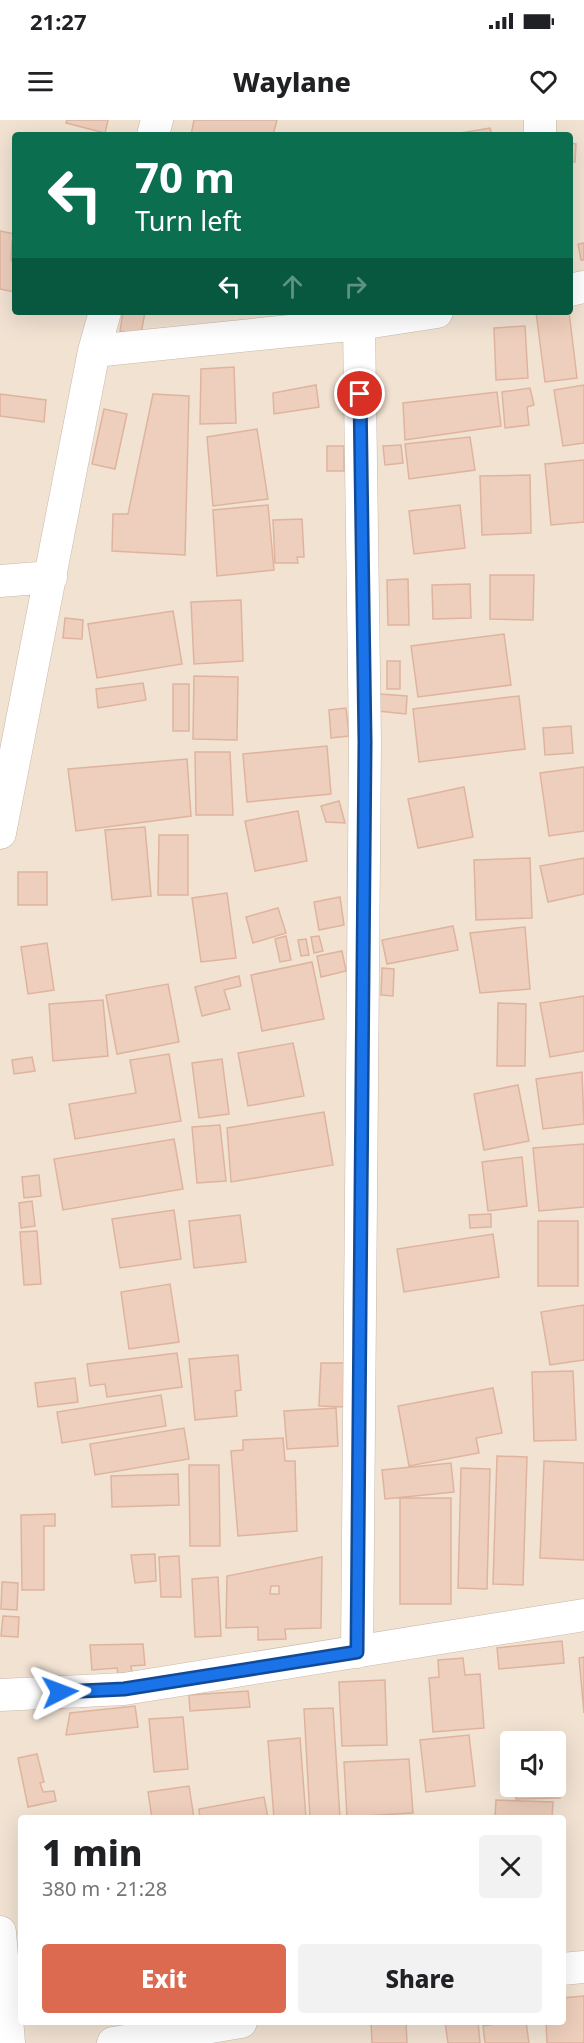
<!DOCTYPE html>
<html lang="en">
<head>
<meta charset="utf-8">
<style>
	:root { --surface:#fff; --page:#f2f2f2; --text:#202124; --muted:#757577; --accent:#dc6a50 }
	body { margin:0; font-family:"Noto Sans",sans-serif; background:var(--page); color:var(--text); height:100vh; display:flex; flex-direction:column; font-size:22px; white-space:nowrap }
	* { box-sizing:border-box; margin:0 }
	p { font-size:20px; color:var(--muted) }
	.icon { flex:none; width:33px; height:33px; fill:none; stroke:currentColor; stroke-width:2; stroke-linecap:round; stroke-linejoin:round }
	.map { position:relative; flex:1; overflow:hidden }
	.side { position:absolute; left:18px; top:1695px; width:548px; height:210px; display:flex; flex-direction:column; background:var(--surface); border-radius:6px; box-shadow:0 6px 24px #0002 }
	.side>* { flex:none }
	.banner { position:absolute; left:12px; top:12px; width:561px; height:183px; border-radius:6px; box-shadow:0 6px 24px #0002; background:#0b6e4f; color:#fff; overflow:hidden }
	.tools { position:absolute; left:500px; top:1611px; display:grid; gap:12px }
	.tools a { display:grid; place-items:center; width:66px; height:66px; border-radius:6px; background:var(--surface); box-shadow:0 6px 24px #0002; font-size:30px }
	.pin { position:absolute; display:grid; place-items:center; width:51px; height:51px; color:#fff; margin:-26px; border:3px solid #fff; border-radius:50%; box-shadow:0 2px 6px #0007 }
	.me { position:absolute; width:66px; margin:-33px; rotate:87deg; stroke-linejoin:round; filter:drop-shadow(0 0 4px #0008) }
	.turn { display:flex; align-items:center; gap:21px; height:126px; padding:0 24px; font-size:27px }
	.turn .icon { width:78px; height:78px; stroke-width:2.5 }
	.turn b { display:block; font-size:42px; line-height:51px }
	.lanes { display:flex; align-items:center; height:57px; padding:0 24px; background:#0003; justify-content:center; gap:30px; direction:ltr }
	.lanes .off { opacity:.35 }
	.round { display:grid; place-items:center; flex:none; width:63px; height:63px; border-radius:6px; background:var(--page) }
	.headline { display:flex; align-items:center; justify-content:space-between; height:102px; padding:0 24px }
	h1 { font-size:36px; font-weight:800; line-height:45px }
	.action { display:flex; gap:12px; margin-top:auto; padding:12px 24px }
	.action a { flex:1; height:69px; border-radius:6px; background:var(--accent); color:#fff; font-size:24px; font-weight:800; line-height:69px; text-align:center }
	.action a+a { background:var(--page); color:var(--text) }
	.status { display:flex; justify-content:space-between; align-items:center; height:42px; padding:0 30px; background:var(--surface); direction:ltr }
	.status svg { height:16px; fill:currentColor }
	header { display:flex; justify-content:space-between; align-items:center; height:78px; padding:0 24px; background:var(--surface); font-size:27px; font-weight:800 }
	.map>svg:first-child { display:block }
</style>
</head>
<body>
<div class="status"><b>21:27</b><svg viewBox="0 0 49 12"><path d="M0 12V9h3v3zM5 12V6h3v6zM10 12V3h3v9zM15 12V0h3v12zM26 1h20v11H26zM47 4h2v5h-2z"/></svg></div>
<header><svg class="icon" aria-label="menu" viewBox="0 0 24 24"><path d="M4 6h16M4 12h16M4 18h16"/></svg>Waylane<svg class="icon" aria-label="heart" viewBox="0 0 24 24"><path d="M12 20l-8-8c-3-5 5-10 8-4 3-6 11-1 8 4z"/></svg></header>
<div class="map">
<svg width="584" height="1923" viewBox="0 0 584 1923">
	<rect width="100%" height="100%" fill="#faf0e3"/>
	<path fill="#f1e2d2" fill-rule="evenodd" d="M0,0h584v1923h-584zM15,15h555v177h-555zM510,1622h45v44h-45zM21,1698h541v204h-541z"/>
	<path fill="#eecebc" stroke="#dfb49e" stroke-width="1.5" fill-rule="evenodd" d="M67,0h41l-3,13 -39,-10z
		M194,0h83l-4,15h-82z
		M490,8l2,7h-44z
		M570,23l6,1 -1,18h-5z
		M0,111l15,3v7h-3l-1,20 4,1v30l-15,-3z
		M584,123v17h-3l-3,-16z
		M123,192h22l-4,22 -21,-3z
		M536,192h33l8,66 -32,4z
		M525,206l3,52 -32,2 -2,-52z
		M234,247l2,56 -36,1 1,-55z
		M316,265l3,22 -45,7 -1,-21z
		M584,265v58l-21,3 -9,-56z
		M530,268l4,17 -7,2 2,18 -24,3 -3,-36z
		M497,272l4,34 -96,14 -2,-37z
		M0,274l46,6 -2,22 -44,-6z
		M153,274l36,2 -4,159 -73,-4 1,-37h15z
		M104,289l23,5 -12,55 -23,-5z
		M257,309l11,70 -55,7 -6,-69z
		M470,317l5,33 -66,9 -4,-35z
		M401,325l2,18 -18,2 -2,-19z
		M327,326h17v25h-17z
		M584,340v62l-33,3 -6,-61z
		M530,355l1,58 -49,2 -2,-59z
		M268,385l6,65 -57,6 -4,-66z
		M460,385l5,43 -51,6 -5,-43z
		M302,399l2,38h-7l1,6h-23l-2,-43z
		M490,455h44l-1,45 -43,-1z
		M408,459l1,46h-21l-1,-45z
		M470,464l1,34 -38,1 -1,-34z
		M241,480l2,61 -49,3 -3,-62z
		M173,491l9,53 -85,14 -9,-54z
		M65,498l18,2 -1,19 -19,-1z
		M504,514l7,51 -93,12 -7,-51z
		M387,541h13v28h-13z
		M194,556l44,1 -1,63 -44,-1z
		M143,563l3,17 -48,8 -2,-19z
		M173,564h16v47h-16z
		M380,574l27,2 -1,18 -28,-3z
		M519,576l6,53 -106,13 -6,-53z
		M346,588l3,28 -18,2 -2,-28z
		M571,606l2,27 -28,2 -2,-27z
		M327,626l4,48 -84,8 -4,-48z
		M195,632h35l3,63h-37z
		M187,639l4,57 -115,15 -8,-62z
		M584,647v64l-35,5 -9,-63z
		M464,667l9,50 -55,11 -10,-49z
		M339,681l6,22 -19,-1 -5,-16z
		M298,691l9,50 -52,10 -10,-50z
		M145,707l6,69 -39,4 -7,-70z
		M159,715h29v60h-30z
		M530,738l2,60 -56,2 -2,-60z
		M584,738v36l-36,8 -8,-36z
		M18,752h29v33h-29z
		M227,773l9,65 -35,4 -9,-64z
		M340,777l4,28 -25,5 -5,-28z
		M278,788l8,25 -33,10 -7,-26z
		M453,806l5,24 -71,14 -5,-24z
		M525,807l5,62 -50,4 -10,-60z
		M286,816l5,24 -11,2 -5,-23z
		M319,816l4,15 -9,2 -3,-16z
		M306,819l3,16 -8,1 -3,-16z
		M47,823l7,47 -26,4 -7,-47z
		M342,831l4,20 -25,6 -4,-21z
		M312,842l12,57 -62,12 -11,-56z
		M382,848l12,1 -1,27 -12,-1z
		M239,856l2,10 -17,4 6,19 -28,7 -7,-29z
		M168,864l11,58 -62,12 -11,-59z
		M584,876v55l-34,6 -10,-54z
		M103,880l5,56 -55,5 -4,-57z
		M498,883l28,1 -1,62h-28z
		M293,923l11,53 -56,10 -10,-53z
		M169,934l12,67 -106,18 -6,-35 67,-11 -6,-33z
		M32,937l3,14 -21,3 -2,-14z
		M222,939l7,55 -30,4 -7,-55z
		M582,952l2,52 -41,5 -7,-50z
		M518,965l11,56 -45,9 -10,-56z
		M324,992l9,53 -102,17 -4,-54z
		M220,1005l6,56 -29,2 -5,-56z
		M174,1019l9,50 -120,21 -9,-51z
		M584,1024v63l-45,4 -6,-63z
		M522,1037l5,49 -39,5 -6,-49z
		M39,1055l2,21 -17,2 -2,-21z
		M32,1081l3,25 -14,2 -2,-25z
		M174,1090l7,49 -61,9 -8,-49z
		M491,1094v13l-21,1 -1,-13z
		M240,1095l6,47 -52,6 -5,-47z
		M538,1101h40v65h-40z
		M37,1111l4,53 -17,1 -4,-53z
		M493,1114l6,43 -95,15 -7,-43z
		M170,1164l9,58 -50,7 -8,-57z
		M584,1185v55l-34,5 -9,-53z
		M177,1233l5,34 -75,10 -2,-13 -15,2 -3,-22z
		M238,1235l3,35 -6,1 2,25 -42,4 -6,-61z
		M321,1243h24l-1,44 -25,-1z
		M573,1251l3,69 -42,1 -2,-69z
		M75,1258l3,24 -40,5 -3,-24z
		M493,1268l9,45 -26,5 3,15 -70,13 -11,-60z
		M161,1275l5,31 -104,17 -5,-31z
		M336,1288l2,38 -51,3 -3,-38z
		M184,1308l5,31 -94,16 -5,-31z
		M283,1318l2,23h10l2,70 -59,5 -7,-85 12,-1v-10z
		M497,1336l30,1 -4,128 -30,-1z
		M544,1341l40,2v97l-44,-2z
		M451,1343l3,29 -69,7 -3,-29z
		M189,1345h30l1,81h-30z
		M461,1348l29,1 -3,120 -29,-1z
		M178,1354l1,31 -67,2 -1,-31z
		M400,1378h51v106h-51z
		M55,1394v12h-11v64h-22l-1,-75z
		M155,1434l1,27 -21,2 -4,-28z
		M179,1436l2,41h-20l-2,-40z
		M322,1437l-1,71 -36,1 1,10 -28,1v-13l-32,1 1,-52zM271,1466h8v8h-9z
		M218,1457l3,59 -26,1 -3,-58z
		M2,1462l16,1 -1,27 -16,-1z
		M3,1496l16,1 -1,20 -17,-1z
		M562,1521l2,22 -65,6 -2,-21z
		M143,1524l2,21 -14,1 1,6 -14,2 -1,-6 -25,2 -2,-25z
		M584,1537v56l-5,-55z
		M463,1538l2,17 15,-1 4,54 -51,4 -4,-54 10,-1 -1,-17z
		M385,1560l2,65 -45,1 -3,-64z
		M248,1571l2,16 -60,4 -1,-16z
		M135,1586l3,21 -72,8 4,-22z
		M333,1588l7,110h-30l-6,-109z
		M183,1597l5,52 -34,3 -5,-53z
		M469,1615l6,51 -49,6 -6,-52z
		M300,1618l6,80h-32l-6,-77z
		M560,1621v57l-44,1v-13h39v-44h-3z
		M37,1634l7,28 -4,1 3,9 11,-1 2,10 -28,6 -10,-49z
		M409,1639l4,54 -66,4 -3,-55z
		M189,1666l5,32h-42l-4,-26z
		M264,1677l4,21h-68l-1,-9z
		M496,1680l57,2 -1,16h-57z
		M584,1876v47h-37l-1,-21h16v-24z
		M371,1902h35l1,21h-35z
		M445,1902h33l2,21h-32z
		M509,1902h17l3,21h-44l-2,-17z"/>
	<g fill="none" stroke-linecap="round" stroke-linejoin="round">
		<g stroke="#cab8aa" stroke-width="33">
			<path id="minor" d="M540,0v15
				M153,15l4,-15
				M570,170l14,-3
				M94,231l265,-27 78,-12
				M0,461l51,-4
				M0,713l94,-482 11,-39
				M357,1532l8,-910 -6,-418
				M0,1575l124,-6 460,-74
				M0,1812l9,111
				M562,1849l22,-2
				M113,1923l128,-21"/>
		</g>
		<use href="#minor" stroke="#fff" stroke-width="32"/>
	</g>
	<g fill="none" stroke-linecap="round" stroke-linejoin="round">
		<g stroke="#114b97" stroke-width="15">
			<path id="route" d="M60,1572l64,-3 233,-37 8,-910 -5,-348"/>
		</g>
		<use href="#route" stroke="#1a73e8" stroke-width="10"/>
	</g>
</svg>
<div class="tools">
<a><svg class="icon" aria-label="sound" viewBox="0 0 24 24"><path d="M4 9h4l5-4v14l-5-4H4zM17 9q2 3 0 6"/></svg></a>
</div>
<div class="pin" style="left:360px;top:274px;background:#d93025"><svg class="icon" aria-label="arrive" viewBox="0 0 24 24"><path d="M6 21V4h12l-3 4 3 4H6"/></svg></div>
<svg class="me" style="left:60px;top:1572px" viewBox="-20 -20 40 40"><path d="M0-17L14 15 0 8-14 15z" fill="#1a73e8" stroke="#fff" stroke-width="4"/></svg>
<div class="banner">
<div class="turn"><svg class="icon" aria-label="left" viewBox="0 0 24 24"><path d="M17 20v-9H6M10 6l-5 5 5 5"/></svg><div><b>70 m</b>Turn left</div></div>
<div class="lanes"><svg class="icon" aria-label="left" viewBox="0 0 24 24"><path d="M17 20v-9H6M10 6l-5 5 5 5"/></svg><svg class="icon off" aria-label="ahead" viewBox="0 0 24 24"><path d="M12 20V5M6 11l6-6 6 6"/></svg><svg class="icon off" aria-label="right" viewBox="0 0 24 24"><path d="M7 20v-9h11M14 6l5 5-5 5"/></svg></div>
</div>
<section class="side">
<div class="headline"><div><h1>1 min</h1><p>380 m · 21:28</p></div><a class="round"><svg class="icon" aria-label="close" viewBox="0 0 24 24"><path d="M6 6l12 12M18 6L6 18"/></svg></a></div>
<div class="action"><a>Exit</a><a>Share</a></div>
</section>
</div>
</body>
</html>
